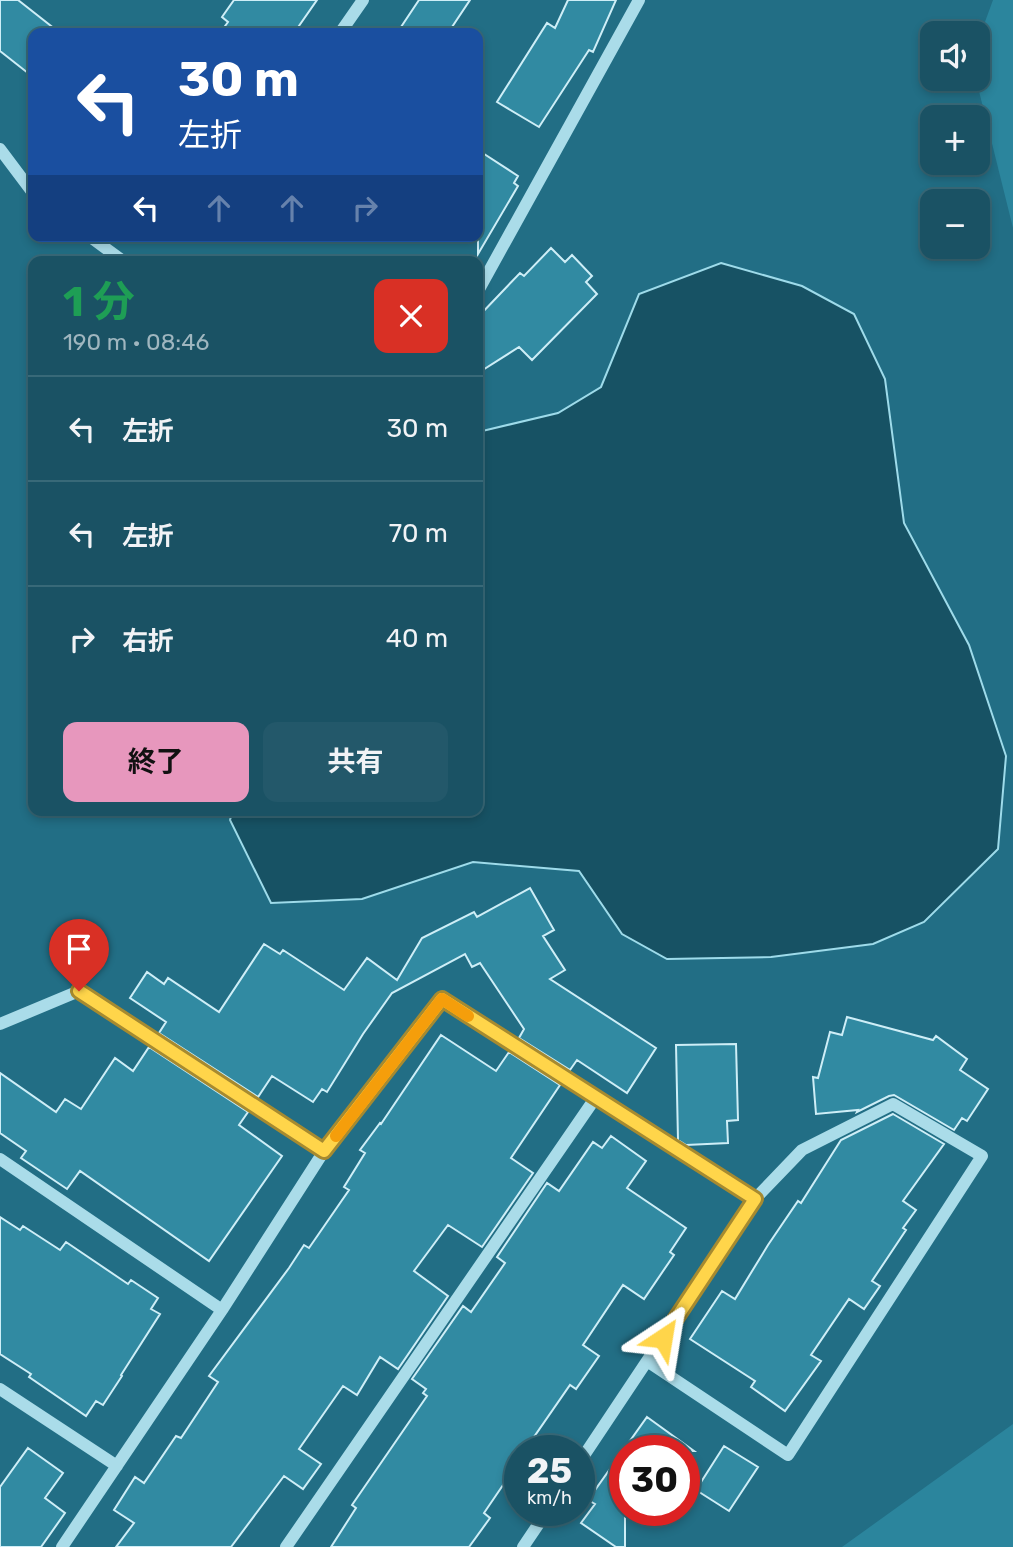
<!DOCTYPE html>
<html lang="ja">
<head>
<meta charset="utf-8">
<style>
	:root { --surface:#1a5264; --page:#23586a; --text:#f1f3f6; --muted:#9fb6bf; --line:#386978; --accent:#e797bd }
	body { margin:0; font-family:Rubik,"Noto Sans JP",sans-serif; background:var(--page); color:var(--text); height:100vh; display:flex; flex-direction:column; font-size:26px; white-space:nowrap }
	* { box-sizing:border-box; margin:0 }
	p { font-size:23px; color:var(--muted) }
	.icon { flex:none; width:38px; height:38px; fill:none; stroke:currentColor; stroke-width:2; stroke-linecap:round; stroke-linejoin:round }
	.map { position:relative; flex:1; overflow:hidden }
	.sheet { position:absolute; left:28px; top:256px; width:455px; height:560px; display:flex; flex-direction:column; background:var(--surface); border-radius:14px; box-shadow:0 4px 10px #0003,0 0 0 2px var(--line) }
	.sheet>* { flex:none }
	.guide { position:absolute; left:28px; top:28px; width:455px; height:214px; border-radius:14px; box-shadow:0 4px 10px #0003,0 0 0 2px var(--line); background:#1a4fa0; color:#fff; overflow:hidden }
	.tools { position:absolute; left:920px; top:21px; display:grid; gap:14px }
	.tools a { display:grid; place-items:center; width:70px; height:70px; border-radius:14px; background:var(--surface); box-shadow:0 4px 10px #0003,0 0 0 2px var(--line); font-size:35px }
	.speed { position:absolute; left:504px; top:1435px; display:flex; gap:14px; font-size:35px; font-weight:700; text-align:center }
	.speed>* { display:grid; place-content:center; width:91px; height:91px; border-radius:50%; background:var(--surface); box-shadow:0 4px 10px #0003,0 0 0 2px var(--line); line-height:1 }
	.speed small { font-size:18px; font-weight:400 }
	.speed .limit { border:10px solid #d22; background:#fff; color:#111 }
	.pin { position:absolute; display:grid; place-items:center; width:60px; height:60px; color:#fff; margin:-72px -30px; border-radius:50% 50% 50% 0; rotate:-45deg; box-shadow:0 0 7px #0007 }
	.pin .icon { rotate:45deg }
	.me { position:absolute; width:77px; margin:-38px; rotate:33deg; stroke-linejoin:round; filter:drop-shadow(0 0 5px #0008) }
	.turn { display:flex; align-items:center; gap:24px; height:147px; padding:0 35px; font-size:32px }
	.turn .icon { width:91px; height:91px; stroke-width:2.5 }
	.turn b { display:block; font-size:49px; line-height:60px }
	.lanes { display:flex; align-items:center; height:66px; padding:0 35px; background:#0003; justify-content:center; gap:35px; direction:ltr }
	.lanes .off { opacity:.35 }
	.round { display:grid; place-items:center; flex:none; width:74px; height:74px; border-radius:14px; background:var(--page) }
	.overview { display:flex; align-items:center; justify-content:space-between; height:119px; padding:0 35px }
	h1 { font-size:42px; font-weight:700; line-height:52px; color:#1e9e55 }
	.button { display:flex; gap:14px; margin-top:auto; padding:14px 35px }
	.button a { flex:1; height:80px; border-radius:14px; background:var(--accent); color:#111; font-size:28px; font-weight:700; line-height:80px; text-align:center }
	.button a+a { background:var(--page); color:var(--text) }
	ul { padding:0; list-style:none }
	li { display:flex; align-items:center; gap:21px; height:105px; padding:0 35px; border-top:2px solid var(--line) }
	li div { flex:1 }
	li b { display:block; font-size:26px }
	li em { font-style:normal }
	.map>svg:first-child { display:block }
</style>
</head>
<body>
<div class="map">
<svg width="1013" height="1547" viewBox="0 0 1013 1547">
	<rect width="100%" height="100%" fill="#226e85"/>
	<path fill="#2b859d" d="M993,0h20v228l-37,-149h2v-38z
		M1013,1424v123h-171z"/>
	<path fill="#175264" stroke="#9edbea" stroke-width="2" d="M721,263l81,23 52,28 31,65 19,144 65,122 37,111 -8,93 -74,73 -51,22 -102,13 -104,2 -45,-25 -43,-63 -106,-9 -111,37 -91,4 -41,-83 3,-10h245v-378l80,-19 43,-26 38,-93z"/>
	<path fill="#318aa2" stroke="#ceeef7" stroke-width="2" d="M0,0h18l42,33h-27v44l-33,-26z
		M234,0h83l-23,33h-74l8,-11 -6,-5z
		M419,0h51l-22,33h-51z
		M568,0h48l-23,52 -4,-2 -50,77 -42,-25 50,-79 8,5z
		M478,150l40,26 -4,7 4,3 -40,68z
		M551,248l14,14 7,-7 20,21 -6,6 11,12 -65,66 -13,-13 -41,26v-56l42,-44 4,3z
		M530,888l24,42 -11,6 22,34 -15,9 106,69 -29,45 -50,-33 -7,10 -51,-32 5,-9 -44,-66 -8,4 -7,-13 -73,39 -29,41 -36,58 -5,-3 -9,13 -41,-26 -14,21 -99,-64 7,-11 -36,-24 17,-26 17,12 4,-6 51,34 45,-68 16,10 3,-4 61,40 23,-32 30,22 25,-42 52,-26 3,5z
		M847,1017l86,23 3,-4 31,23 -7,11 28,19 -21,32 -5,-3 -8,12 -60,-35 -5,1 -32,16 1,-2 -42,4 -3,-37 5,1 12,-46 12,3z
		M441,1035l55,36 13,-19 51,33 -49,73 22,15 -51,74 -34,-22 -34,46 34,25 -50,73 -18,-12 -23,38 -14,-9 -44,63 22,15 -18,25 -19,-13 -53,71h-115l18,-24 -20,-13 21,-33 9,6 32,-47 5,2 37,-56 -9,-6 80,-108 15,-23 5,3 40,-58 -5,-3 21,-34 -5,-3 20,-27 1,1z
		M736,1044l2,76 -11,1 1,22 -42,2 -8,-5 -2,-95z
		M149,1047l99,65 -9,13 43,31 -73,105 -129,-90 -13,18 -46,-31 5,-7 -26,-18v-60l56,39 9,-13 16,10 34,-51 18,13z
		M893,1114l51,30 -41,57 13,9 -13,18 3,2 -34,51 8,5 -16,23 -15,-10 -38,56 10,6 -36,50 -34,-24 4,-6 -65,-42 32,-48 13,8 33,-54 30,-44 3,2 40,-63z
		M611,1136l35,25 -19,27 59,40 -16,24 4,3 -30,44 -21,-14 -40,60 16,11 -23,33 -6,-4 -36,52 1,1 -9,13h-6v9l-36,53 6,5 -21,29h-138l25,-39 -4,-3 75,-109 -4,-3 3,-4 -14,-10 51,-73 8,6 34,-49 -8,-6 50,-74 12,8 34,-49 9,6z
		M0,1217l20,13 3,-4 37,24 6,-8 62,42 3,-4 27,18 -7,11 9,5 -39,61 1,1 -19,29 -7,-4 -10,15 -57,-39 2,-3 -31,-20z
		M647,1417l47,34h-69v96h-9l-35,-24 14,-19 -7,-4z
		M724,1446l34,21 -29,44 -33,-21z
		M28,1448l35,25 -18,25 20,15 -24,34h-41v-60z"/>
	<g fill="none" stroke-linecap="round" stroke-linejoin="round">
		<path stroke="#aadce9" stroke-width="12" d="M340,33l23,-33
			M0,149l33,44
			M89,236l34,25
			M478,291l161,-291
			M0,1024l79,-33 245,160
			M0,1159l222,151 -160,237
			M222,1310l102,-159 118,-152 313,200 -176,264
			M647,1361l141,94 194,-299 -89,-52 -91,46 -47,49
			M0,1389l117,77
			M286,1547l310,-450
			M523,1547l25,-37"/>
	</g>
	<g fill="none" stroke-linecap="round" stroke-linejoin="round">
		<g stroke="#a68a30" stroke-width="18">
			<path id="route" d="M79,991l245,160 118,-152 313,200 -92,139"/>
		</g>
		<use href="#route" stroke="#ffd54a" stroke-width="12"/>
		<path stroke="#f59e0b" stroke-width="12" d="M336,1136l106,-137 26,17"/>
	</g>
</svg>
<div class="tools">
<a><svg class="icon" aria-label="sound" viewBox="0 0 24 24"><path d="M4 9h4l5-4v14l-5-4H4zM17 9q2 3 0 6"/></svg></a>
<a>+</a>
<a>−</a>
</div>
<div class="speed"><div>25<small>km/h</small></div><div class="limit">30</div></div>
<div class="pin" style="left:79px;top:991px;background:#d93025"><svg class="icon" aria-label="arrive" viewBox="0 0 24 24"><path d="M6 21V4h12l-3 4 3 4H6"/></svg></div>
<svg class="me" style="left:663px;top:1338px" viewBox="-20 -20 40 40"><path d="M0-17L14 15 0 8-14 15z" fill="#ffd54a" stroke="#fff" stroke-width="4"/></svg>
<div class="guide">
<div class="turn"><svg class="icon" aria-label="left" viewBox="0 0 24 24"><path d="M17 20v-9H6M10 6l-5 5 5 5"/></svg><div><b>30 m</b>左折</div></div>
<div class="lanes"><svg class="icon" aria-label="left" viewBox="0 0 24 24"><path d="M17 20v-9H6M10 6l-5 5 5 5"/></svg><svg class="icon off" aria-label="ahead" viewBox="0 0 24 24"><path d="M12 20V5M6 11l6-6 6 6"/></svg><svg class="icon off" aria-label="ahead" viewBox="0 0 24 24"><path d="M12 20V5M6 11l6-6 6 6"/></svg><svg class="icon off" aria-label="right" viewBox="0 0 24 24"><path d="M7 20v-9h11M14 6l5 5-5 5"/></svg></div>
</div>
<section class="sheet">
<div class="overview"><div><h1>1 分</h1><p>190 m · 08:46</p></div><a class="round" style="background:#d93025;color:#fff"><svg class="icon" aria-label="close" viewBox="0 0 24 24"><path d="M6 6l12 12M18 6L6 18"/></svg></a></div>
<ul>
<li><svg class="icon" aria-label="left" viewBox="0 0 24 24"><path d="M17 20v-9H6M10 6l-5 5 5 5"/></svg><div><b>左折</b></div><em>30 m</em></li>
<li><svg class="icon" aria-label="left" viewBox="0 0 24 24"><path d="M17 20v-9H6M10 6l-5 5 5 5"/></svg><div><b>左折</b></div><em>70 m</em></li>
<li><svg class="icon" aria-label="right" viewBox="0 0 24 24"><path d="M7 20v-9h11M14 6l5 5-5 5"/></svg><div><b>右折</b></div><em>40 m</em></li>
</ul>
<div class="button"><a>終了</a><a>共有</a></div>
</section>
</div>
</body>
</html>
